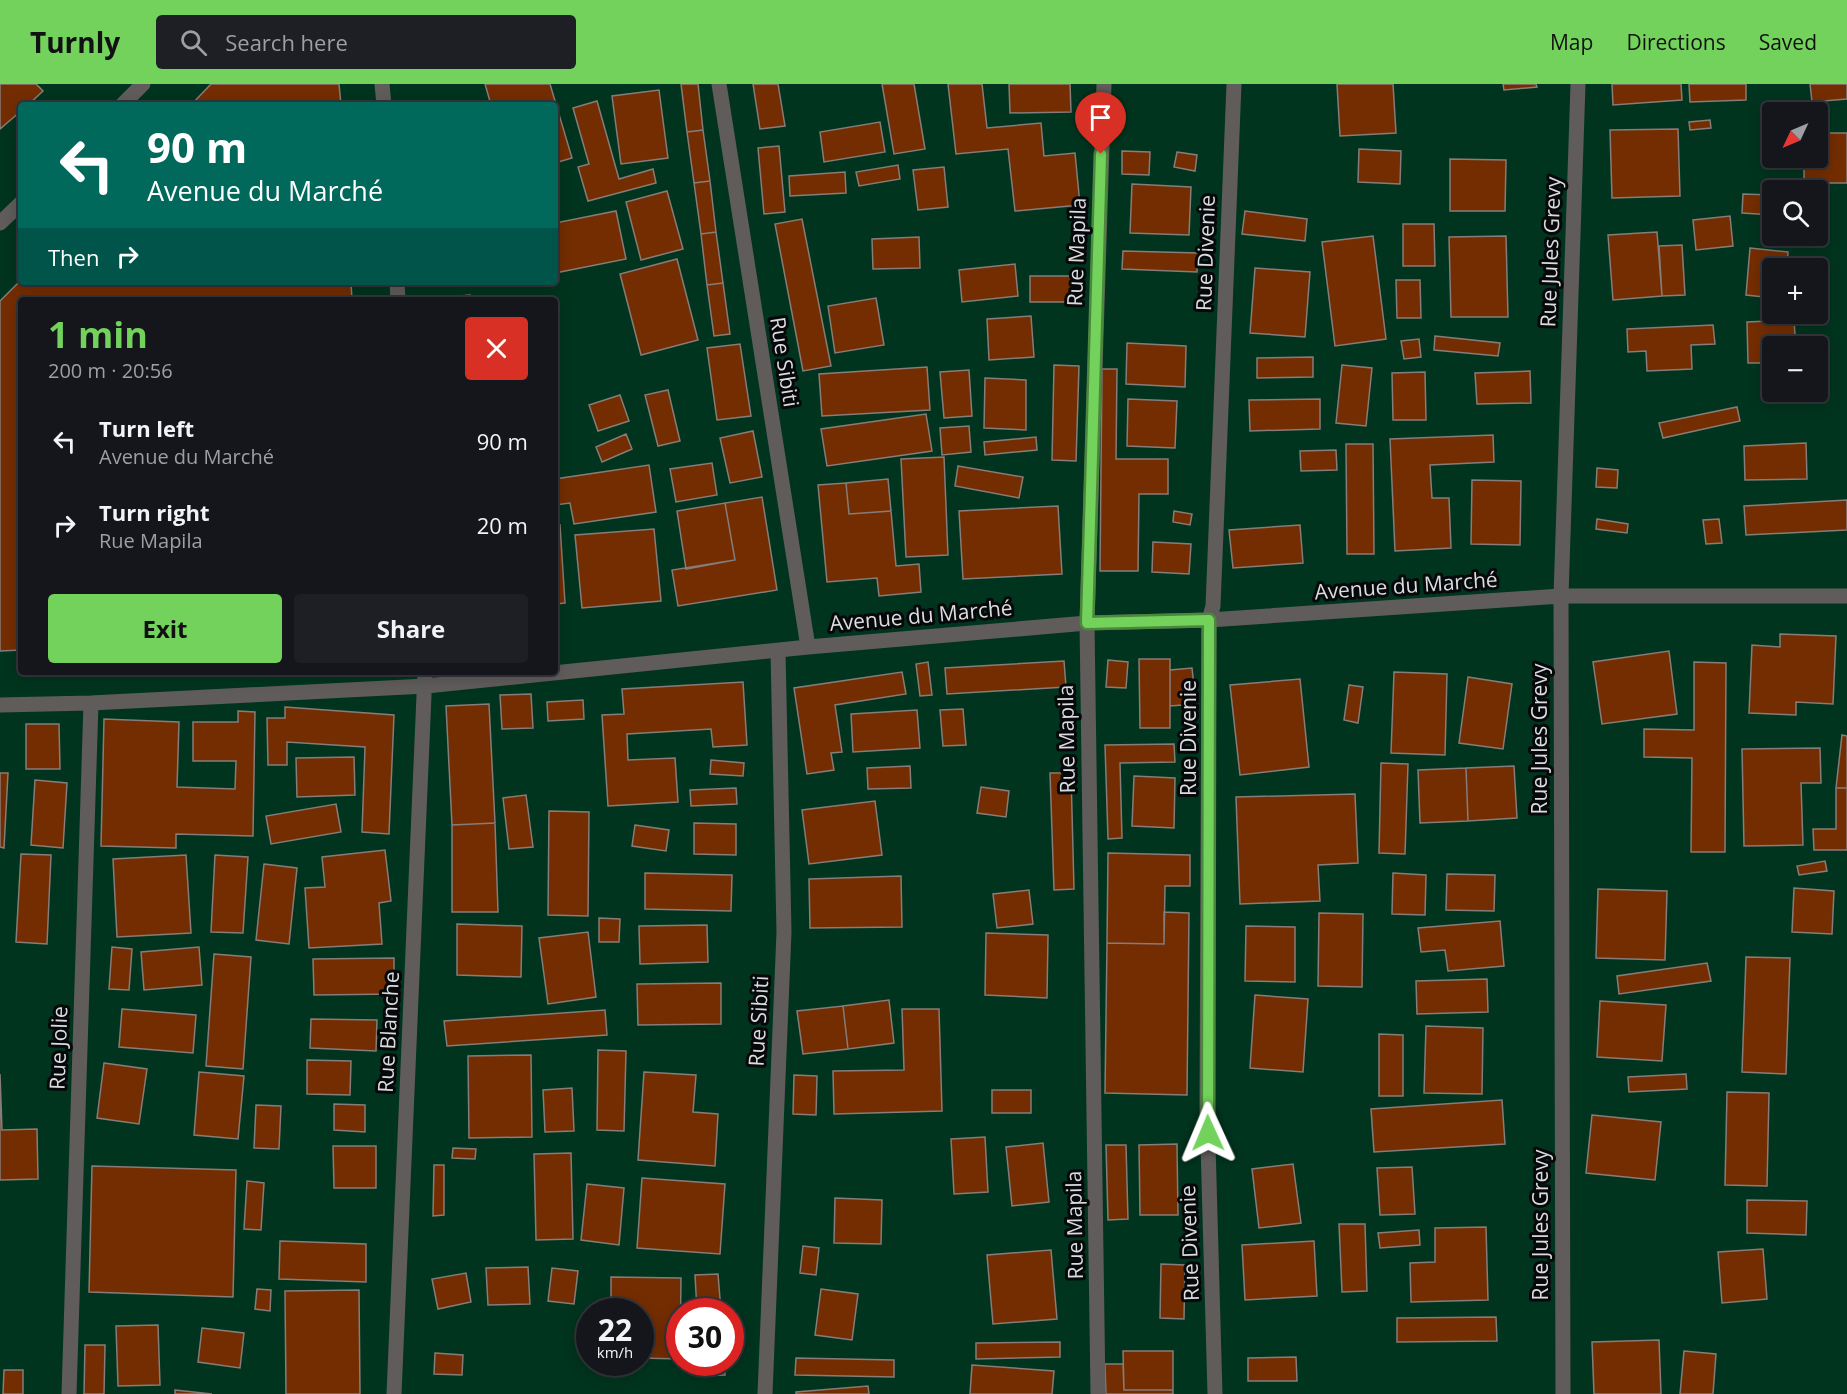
<!DOCTYPE html>
<html lang="en">
<head>
<meta charset="utf-8">
<style>
	:root { --surface:#14161b; --page:#1d1f24; --text:#f1f3f6; --muted:#9d9fa3; --line:#33353a; --accent:#73d25c }
	body { margin:0; font-family:"Open Sans",sans-serif; background:var(--page); color:var(--text); height:100vh; display:flex; flex-direction:column; font-size:22px; white-space:nowrap }
	* { box-sizing:border-box; margin:0 }
	p { font-size:20px; color:var(--muted) }
	.icon { flex:none; width:33px; height:33px; fill:none; stroke:currentColor; stroke-width:2; stroke-linecap:round; stroke-linejoin:round }
	.map { position:relative; flex:1; overflow:hidden }
	.panel { position:absolute; left:18px; top:213px; width:540px; height:378px; display:flex; flex-direction:column; background:var(--surface); border-radius:6px; box-shadow:0 3px 15px #0003,0 0 0 2px var(--line) }
	.panel>* { flex:none }
	.banner { position:absolute; left:18px; top:18px; width:540px; height:183px; border-radius:6px; box-shadow:0 3px 15px #0003,0 0 0 2px var(--line); background:#00695c; color:#fff; overflow:hidden }
	.needle { width:39px; rotate:226deg }
	.controls { position:absolute; left:1762px; top:18px; display:grid; gap:12px }
	.controls a { display:grid; place-items:center; width:66px; height:66px; border-radius:6px; background:var(--surface); box-shadow:0 3px 15px #0003,0 0 0 2px var(--line); font-size:30px }
	.speed { position:absolute; left:576px; top:1214px; display:flex; gap:12px; font-size:30px; font-weight:700; text-align:center }
	.speed>* { display:grid; place-content:center; width:78px; height:78px; border-radius:50%; background:var(--surface); box-shadow:0 3px 15px #0003,0 0 0 2px var(--line); line-height:1 }
	.speed small { font-size:15px; font-weight:400 }
	.speed .limit { border:9px solid #d22; background:#fff; color:#111 }
	.pin { position:absolute; display:grid; place-items:center; width:51px; height:51px; color:#fff; margin:-62px -26px; border-radius:50% 50% 50% 0; rotate:-45deg; box-shadow:0 0 6px #0007 }
	.pin .icon { rotate:45deg }
	.me { position:absolute; width:66px; margin:-33px; rotate:359deg; stroke-linejoin:round; filter:drop-shadow(0 0 4px #0008) }
	.turn { display:flex; align-items:center; gap:21px; height:126px; padding:0 30px; font-size:27px }
	.turn .icon { width:78px; height:78px; stroke-width:2.5 }
	.turn b { display:block; font-size:42px; line-height:51px }
	.then { display:flex; align-items:center; height:57px; padding:0 30px; background:#0003; gap:12px; font-size:22px }
	.round { display:grid; place-items:center; flex:none; width:63px; height:63px; border-radius:6px; background:var(--page) }
	.headline { display:flex; align-items:center; justify-content:space-between; height:102px; padding:0 30px }
	h1 { font-size:36px; font-weight:700; line-height:45px; color:var(--accent) }
	.action { display:flex; gap:12px; margin-top:auto; padding:12px 30px }
	.action a { flex:1; height:69px; border-radius:6px; background:var(--accent); color:#111; font-size:24px; font-weight:700; line-height:69px; text-align:center }
	.action a+a { background:var(--page); color:var(--text) }
	ul { padding:0; list-style:none }
	li { display:flex; align-items:center; gap:18px; height:84px; padding:0 30px }
	li div { flex:1 }
	li b { display:block; font-size:22px }
	li em { font-style:normal }
	header { display:flex; align-items:center; gap:36px; box-sizing:border-box; height:84px; padding:0 30px; background:var(--accent); color:#111 }
	header strong { font-size:28px }
	nav { display:flex; gap:33px; margin-inline-start:auto; font-size:21px }
	.search { width:420px; height:54px; background:var(--page); display:flex; align-items:center; gap:15px; box-sizing:border-box; padding:0 21px; border-radius:6px; color:var(--muted); font-size:22px }
	.map>svg:first-child { display:block }
</style>
</head>
<body>
<header>
<strong>Turnly</strong>
<div class="search"><svg class="icon" aria-label="search" viewBox="0 0 24 24"><circle cx="10" cy="10" r="6"/><path d="M15 15l6 6"/></svg>Search here</div>
<nav><a>Map</a><a>Directions</a><a>Saved</a></nav>
</header>
<div class="map">
<svg width="1847" height="1310" viewBox="0 0 1847 1310">
	<rect width="100%" height="100%" fill="#1b1d24"/>
	<path fill="#00341e" fill-rule="evenodd" d="M0,0h1847v1310h-1847zM21,21h534v177h-534zM1773,28h45v46h-45zM1773,106h45v46h-45zM1773,184h45v46h-45zM21,216h534v372h-534zM1773,262h45v46h-45zM590,1227h50v51h-50zM680,1227h50v51h-50z"/>
	<path fill="#742d00" stroke="#867c78" stroke-width="1.5" d="M0,0h36l7,7 -15,14h-7v6l-21,18z
		M211,0h128l2,21h-150z
		M485,0h65l22,74 -17,5v-58h-64z
		M681,0h17l5,46 -16,2z
		M753,0h25l7,42 -25,3z
		M882,0h32l11,65 -31,5z
		M948,0h34l5,44 54,-5 3,33 31,-3 5,52 -65,6 -7,-62 -52,5z
		M1009,0h61l1,28 -61,1z
		M1337,0h56l3,49 -56,3z
		M1503,0h33l1,3 -33,3z
		M1612,0h69l1,16 -69,5z
		M1689,0h57v16l-56,2z
		M1810,0h37v15l-35,3z
		M659,6l9,68 -47,6 -9,-68z
		M597,17l22,78 34,-10 3,14 -68,18 -10,-34 11,-3 -16,-56z
		M1710,36l1,8 -21,2 -1,-8z
		M880,38l5,30 -61,10 -4,-30z
		M1678,45l2,67 -68,2 -2,-68z
		M703,46l7,51 -16,2 -7,-51z
		M1818,49h29v50h-43v-25h14z
		M779,62l6,66 -21,2 -6,-66z
		M1359,65l42,2 -1,33 -42,-2z
		M1122,67l28,1 -1,23 -27,-1z
		M1177,68l20,3 -2,16 -21,-4z
		M1450,75l56,1 -1,51h-55z
		M898,81l2,14 -41,7 -3,-14z
		M944,83l4,40 -30,3 -5,-40z
		M845,88l1,21 -56,3 -1,-20z
		M710,97l6,51 -15,2 -7,-51z
		M1132,100l59,3 -2,48 -59,-2z
		M667,107l16,58 -42,11 -15,-58z
		M1743,110l30,1v20l-31,-2z
		M1818,113l3,1 -1,20 -2,-1z
		M616,127l10,48 -71,14v-50z
		M1245,127l62,8 -2,22 -63,-7z
		M1730,132l3,30 -37,4 -3,-30z
		M802,135l29,147 -28,5 -28,-147z
		M1403,140h31l1,42h-32z
		M716,148l7,51 -16,2 -6,-51z
		M1657,148l5,64 -49,4 -5,-65z
		M1373,152l13,103 -51,7 -13,-104z
		M1506,152l2,81h-57l-2,-80z
		M919,153l1,31 -47,1 -1,-30z
		M1682,161l3,50 -23,1 -3,-50z
		M1750,164l38,4 -1,16h-14v30l-27,-3z
		M1123,167l75,2 -1,19 -75,-3z
		M677,175l21,81 -57,15 -21,-81z
		M1015,180l3,32 -56,6 -3,-32z
		M1255,184l55,4 -5,65 -55,-4z
		M1030,192h48l1,26h-49z
		M21,196v2h330l1,18h-331v350l-21,1v-350z
		M1396,196h24l1,38h-24z
		M723,199l7,51 -16,2 -7,-51z
		M470,211l1,5h-32v-2z
		M876,214l8,47 -49,8 -7,-47z
		M1031,232l3,41 -45,3 -2,-41z
		M1794,236l1,15 -23,1 1,27h-25l-1,-41z
		M1713,241l2,19 -24,1 1,24 -45,2 -1,-20 -18,1 -1,-23z
		M1435,252l65,7 -2,13 -64,-6z
		M1419,255l2,18 -17,2 -3,-18z
		M1127,259l59,3 -1,41 -59,-3z
		M740,260l11,72 -34,4 -10,-72z
		M1313,273v20l-56,1v-20z
		M1054,281l25,1 -3,95 -24,-1z
		M1342,281l30,3 -6,58 -30,-3z
		M927,283l3,43 -108,6 -3,-42z
		M1102,285h15l-1,90h52v35h-29l-1,77h-38z
		M969,286l3,46 -28,2 -4,-46z
		M1530,287l1,32 -54,1 -2,-31z
		M1425,288l1,48h-33l-1,-47z
		M985,294l41,2v50l-42,-2z
		M668,306l12,51 -22,5 -13,-51z
		M620,311l9,26 -31,10 -9,-26z
		M1128,315l49,2 -2,47 -48,-2z
		M1320,315v30l-70,2 -1,-31z
		M1737,323l3,14 -77,17 -4,-15z
		M926,330l6,37 -105,15 -6,-37z
		M969,342l2,26 -29,3 -2,-27z
		M753,347l9,46 -32,6 -10,-45z
		M626,350l6,15 -30,13 -6,-15z
		M1493,351l1,27 -64,3 2,33h17l2,50 -56,3 -5,-112z
		M1036,353l1,13 -52,5 -1,-13z
		M1806,359l1,36 -62,1 -1,-34z
		M1346,360h27l1,110h-27z
		M1336,366l1,20 -36,1 -1,-20z
		M944,373l4,98 -42,2 -5,-98z
		M712,379l5,32 -41,7 -6,-33z
		M649,381l7,47 -82,12 -4,-21 -15,2v-26z
		M958,382l65,11 -4,21 -64,-12z
		M1597,384l21,2 -1,18 -21,-1z
		M888,395l3,32 -42,3 -3,-31z
		M1472,396l49,1 -1,64 -49,-1z
		M846,399l3,31 42,-3 5,55 23,-2 2,28 -42,4 -2,-18 -50,4 -9,-97z
		M762,413l15,93 -99,16 -6,-36 63,-10 -10,-57z
		M1847,416v30l-101,5 -2,-29z
		M725,419l10,57 -49,9 -9,-58z
		M1058,422l4,68 -99,5 -4,-68z
		M1174,427l18,3 -2,11 -17,-3z
		M1597,435l31,5 -1,9 -31,-4z
		M1719,435l3,24 -16,1 -3,-24z
		M560,441l5,78 -10,1v-78z
		M1300,441l3,38 -70,5 -4,-38z
		M654,445l7,72 -79,7 -7,-73z
		M1153,458l38,2 -2,30 -37,-2z
		M1780,550l56,2 -3,68 -37,-2v13l-47,-2 3,-68 28,2z
		M1669,567l8,63 -75,10 -9,-62z
		M1139,575h31v69h-30z
		M1108,576l20,2 -2,26 -20,-1z
		M1064,577l2,26 -119,7 -2,-26z
		M928,578l4,33 -12,1 -4,-32z
		M1694,578l32,1 -1,189h-34l1,-94 -48,-1v-28l50,1z
		M1192,584l4,36 -26,2v-36z
		M902,588l4,22 -71,11 7,47 -11,1 3,17 -27,4 -13,-86z
		M1394,588l53,2 -2,81 -54,-2z
		M1468,593l44,7 -9,65 -44,-6z
		M1300,595l9,88 -69,8 -10,-90z
		M743,598l4,63 -34,2 -2,-18 -84,5 1,26 47,-2 3,44 -70,4 -6,-91 22,-1 -2,-25z
		M1349,601l14,2 -5,36 -14,-3z
		M531,610l2,34 -31,1 -2,-34z
		M583,616l1,19 -36,2 -1,-19z
		M489,620l6,119 -43,2 -6,-119z
		M285,623l109,8 -5,119 -27,-2 3,-85 -78,-5v23h-19l-1,-47h18z
		M963,625l3,36 -23,1 -3,-36z
		M917,626l3,38 -67,4 -2,-38z
		M238,627l17,1 -2,124 -77,-2v14l-75,-2 3,-127 75,3 -2,65 58,2 1,-28h-43v-39h45z
		M26,640h33l1,45h-34z
		M1842,651l5,1v52h-11z
		M1174,660l1,18 -55,1 2,75 -14,1 -3,-94z
		M1820,664l1,35h-20l2,62 -59,1 -2,-97z
		M354,673l1,38 -58,2 -1,-39z
		M711,676l33,3 -1,13 -33,-2z
		M1381,679l27,1 -3,90 -26,-1z
		M910,682l1,22 -43,1 -1,-21z
		M1514,682l3,52 -49,3 -2,-53z
		M1466,684l2,53 -48,2 -2,-53z
		M0,689h8l-4,75 -4,-1z
		M1050,689h21l3,116 -20,1z
		M1134,692l41,2 -1,50 -42,-2z
		M35,696l32,3 -4,65 -32,-3z
		M981,703l28,4 -3,26 -29,-4z
		M736,704l1,16 -46,2 -1,-16z
		M1836,704h11v62h-33l-1,-21h23z
		M1355,710l3,69 -40,2 2,36 -80,3 -4,-107z
		M526,711l7,52 -24,2 -6,-51z
		M875,717l7,54 -73,9 -7,-54z
		M336,720l5,28 -70,12 -5,-28z
		M549,727l40,1 -1,104 -40,-1z
		M495,739l3,89h-46v-87z
		M694,739l42,1v31l-42,-1z
		M635,741l34,5 -3,21 -34,-5z
		M385,766l6,51 -12,2 3,41 -73,4 -4,-60 20,-1 -3,-30z
		M1108,769l82,2v31h-25l-1,58 -57,-1z
		M21,770l30,1 -4,89 -31,-2z
		M186,771l5,78 -74,4 -4,-78z
		M215,771l33,2 -5,76 -32,-1z
		M1825,777l2,10 -28,4 -2,-9z
		M264,780l33,4 -8,76 -33,-4z
		M645,789l87,2 -1,36 -86,-2z
		M1393,789l33,2 -1,40 -33,-1z
		M1447,790l48,1 -1,36 -48,-1z
		M901,792l1,51 -92,1 -1,-49z
		M1794,804l40,3 -2,43 -40,-2z
		M1598,805l69,2 -2,69 -69,-2z
		M1029,806l4,34 -36,4 -4,-34z
		M1164,828l25,1 -2,182 -82,-2 2,-150 57,1z
		M1319,829l44,1 -1,73 -44,-1z
		M599,834l21,1 -1,23h-20z
		M1500,837l4,45 -56,5 -3,-21 -24,2 -3,-24z
		M457,840l65,2 -1,51 -64,-2z
		M707,841l1,37 -68,2 -1,-38z
		M1246,842l49,1v55l-50,-1z
		M588,848l8,65 -48,7 -9,-66z
		M986,849l62,2 -1,63 -62,-3z
		M112,863l20,2 -3,41 -20,-1z
		M199,863l3,38 -58,5 -3,-38z
		M214,870l37,3 -8,112 -37,-3z
		M1746,873l44,1 -4,116 -44,-2z
		M394,874v36l-80,1 -1,-36z
		M1707,879l4,18 -92,13 -2,-18z
		M1487,895l1,33 -71,2 -1,-33z
		M721,899v41l-83,1 -1,-41z
		M1255,911l53,4 -5,73 -53,-4z
		M889,916l5,43 -46,6 -5,-43z
		M1600,917l66,4 -4,56 -65,-4z
		M843,922l5,43 -45,5 -6,-43z
		M122,925l74,6 -3,38 -74,-6z
		M902,925h37l3,102 -108,3 -1,-43 71,-1z
		M605,926l2,25 -160,11 -3,-25z
		M311,935l66,1 -1,31 -66,-3z
		M1426,942l57,2 -1,66 -58,-1z
		M1379,950l24,1v61h-24z
		M598,966l28,1 -2,80 -27,-1z
		M531,971l1,82 -63,1 -1,-82z
		M307,976l44,1 -1,34 -43,-1z
		M104,979l43,6 -8,55 -42,-6z
		M199,988l45,4 -6,63 -44,-4z
		M644,988l52,3 -3,37 25,2 -3,52 -77,-6z
		M0,990l2,56 35,-1 1,50 -38,1z
		M1686,990l1,15 -58,3 -1,-15z
		M794,991l23,1 -1,39 -23,-1z
		M572,1004l2,43 -29,1 -2,-42z
		M992,1006h39v23h-39z
		M1727,1008l42,1 -2,93 -42,-1z
		M1502,1016l3,44 -131,8 -3,-43z
		M334,1020l31,1v27l-31,-2z
		M256,1021l25,1 -2,43 -25,-1z
		M1592,1031l69,7 -6,58 -69,-7z
		M985,1053l3,55 -34,2 -3,-55z
		M1043,1059l6,59 -37,4 -6,-59z
		M1177,1060l1,71h-38l-1,-70z
		M1106,1061h20l2,74 -20,1z
		M333,1062h43v42h-42z
		M453,1064l23,1 -1,10 -23,-1z
		M571,1069l2,86 -37,1 -2,-86z
		M1293,1080l8,59 -42,5 -7,-59z
		M434,1081h10v50l-11,1z
		M92,1082l144,4 -3,127 -144,-5z
		M1412,1083l3,47 -35,1 -3,-47z
		M642,1094l83,6 -5,70 -83,-6z
		M247,1097l17,2 -3,47 -17,-1z
		M587,1100l37,4 -5,57 -38,-5z
		M835,1114l47,2 -1,44 -47,-1z
		M1747,1116l60,1 -1,34 -59,-2z
		M1339,1140h26l2,67 -25,1z
		M1486,1143l2,73 -77,2 -1,-39 25,-1v-34z
		M1419,1146l1,15 -40,3 -2,-15z
		M280,1157l86,3v38l-87,-3z
		M1314,1157l3,55 -72,4 -3,-55z
		M803,1162l16,2 -3,27 -16,-2z
		M1763,1165l4,50 -45,4 -4,-51z
		M1051,1166l6,69 -64,5 -6,-69z
		M1161,1180l24,1 -1,54 -24,-1z
		M528,1183l2,37 -42,1 -2,-37z
		M552,1184l26,3 -4,33 -26,-3z
		M466,1189l5,29 -33,7 -6,-30z
		M718,1190l3,37h-24l-2,-36z
		M611,1193l70,1 -1,81 -40,-1v-47h-29z
		M257,1205l14,1 -1,21 -15,-2z
		M821,1205l37,5 -6,46 -37,-5z
		M359,1206l1,104h-74l-1,-103z
		M1496,1233l1,24 -100,1v-24z
		M158,1241l2,60 -42,1 -2,-60z
		M202,1244l42,5 -4,35 -42,-6z
		M1659,1256l2,54h-67l-2,-52z
		M1060,1258v15l-84,2v-16z
		M85,1261h20l-1,49h-20z
		M1123,1267h50v39h-49z
		M1684,1267l32,3 -3,40h-33z
		M435,1269l28,2 -1,20 -28,-1z
		M1296,1273l1,24h-49v-23z
		M796,1274l98,2v17l-99,-2z
		M700,1278h24l1,13 -24,1z
		M1105,1280h18l1,26h49v4h-67z
		M972,1281l82,6 -2,23h-82z
		M4,1286h19v24h-20z
		M868,1302l1,8h-73v-2z
		M175,1306l37,4h-37z"/>
	<g fill="none" stroke-linecap="round" stroke-linejoin="round">
		<path stroke="#605c5c" stroke-width="15" d="M382,0l2,21
			M719,0l89,563
			M397,198l1,18
			M0,621l91,-2 335,-17 382,-39 279,-24 122,-3 352,-24h286
			M69,1310l22,-691
			M394,1310l31,-722
			M765,1310l19,-462 -6,-281
			M1098,1310l-11,-771 17,-539
			M1215,1310l-8,-285 2,-489 4,-14 21,-522
			M1563,1310l-2,-798 17,-512"/>
		<path stroke="#605c5c" stroke-width="15" d="M122,21l21,-21
			M0,139l21,-20"/>
	</g>
	<g fill="none" stroke-linecap="round" stroke-linejoin="round">
		<g stroke="#4b883c" stroke-width="15">
			<path id="route" d="M1101,70l-14,469 122,-3 -1,513"/>
		</g>
		<use href="#route" stroke="#73d25c" stroke-width="10"/>
	</g>
	<g text-anchor="middle" stroke-width="6" stroke-linejoin="round" paint-order="stroke">
		<g font-size="21" fill="#dadce0" stroke="#07080a">
			<text transform="translate(1077 168) rotate(-88)" y="7">Rue Mapila</text>
			<text transform="translate(1551 168) rotate(-88)" y="7">Rue Jules Grevy</text>
			<text transform="translate(1206 169) rotate(-88)" y="7">Rue Divenie</text>
			<text transform="translate(784 278) rotate(81)" y="7">Rue Sibiti</text>
			<text transform="translate(1406 502) rotate(-4)" y="7">Avenue du Marché</text>
			<text transform="translate(921 532) rotate(-5)" y="7">Avenue du Marché</text>
			<text transform="translate(1189 654) rotate(-90)" y="7">Rue Divenie</text>
			<text transform="translate(1067 655) rotate(-91)" y="7">Rue Mapila</text>
			<text transform="translate(1540 655) rotate(-90)" y="7">Rue Jules Grevy</text>
			<text transform="translate(759 937) rotate(-87)" y="7">Rue Sibiti</text>
			<text transform="translate(389 948) rotate(-87)" y="7">Rue Blanche</text>
			<text transform="translate(59 964) rotate(-88)" y="7">Rue Jolie</text>
			<text transform="translate(1075 1141) rotate(-91)" y="7">Rue Mapila</text>
			<text transform="translate(1541 1141) rotate(-90)" y="7">Rue Jules Grevy</text>
			<text transform="translate(1190 1159) rotate(-92)" y="7">Rue Divenie</text>
		</g>
	</g>
</svg>
<div class="controls">
<a><svg class="needle" viewBox="-14 -14 28 28"><path d="M0-13l5 13h-10z" fill="#e53935"/><path d="M0 13l5-13h-10z" fill="#9d9fa3"/></svg></a>
<a><svg class="icon" aria-label="search" viewBox="0 0 24 24"><circle cx="10" cy="10" r="6"/><path d="M15 15l6 6"/></svg></a>
<a>+</a>
<a>−</a>
</div>
<div class="speed"><div>22<small>km/h</small></div><div class="limit">30</div></div>
<div class="pin" style="left:1101px;top:70px;background:#d93025"><svg class="icon" aria-label="arrive" viewBox="0 0 24 24"><path d="M6 21V4h12l-3 4 3 4H6"/></svg></div>
<svg class="me" style="left:1208px;top:1049px" viewBox="-20 -20 40 40"><path d="M0-17L14 15 0 8-14 15z" fill="#73d25c" stroke="#fff" stroke-width="4"/></svg>
<div class="banner">
<div class="turn"><svg class="icon" aria-label="left" viewBox="0 0 24 24"><path d="M17 20v-9H6M10 6l-5 5 5 5"/></svg><div><b>90 m</b>Avenue du Marché</div></div>
<div class="then">Then<svg class="icon" aria-label="right" viewBox="0 0 24 24"><path d="M7 20v-9h11M14 6l5 5-5 5"/></svg></div>
</div>
<section class="panel">
<div class="headline"><div><h1>1 min</h1><p>200 m · 20:56</p></div><a class="round" style="background:#d93025;color:#fff"><svg class="icon" aria-label="close" viewBox="0 0 24 24"><path d="M6 6l12 12M18 6L6 18"/></svg></a></div>
<ul>
<li><svg class="icon" aria-label="left" viewBox="0 0 24 24"><path d="M17 20v-9H6M10 6l-5 5 5 5"/></svg><div><b>Turn left</b><p>Avenue du Marché</p></div><em>90 m</em></li>
<li><svg class="icon" aria-label="right" viewBox="0 0 24 24"><path d="M7 20v-9h11M14 6l5 5-5 5"/></svg><div><b>Turn right</b><p>Rue Mapila</p></div><em>20 m</em></li>
</ul>
<div class="action"><a>Exit</a><a>Share</a></div>
</section>
</div>
</body>
</html>
